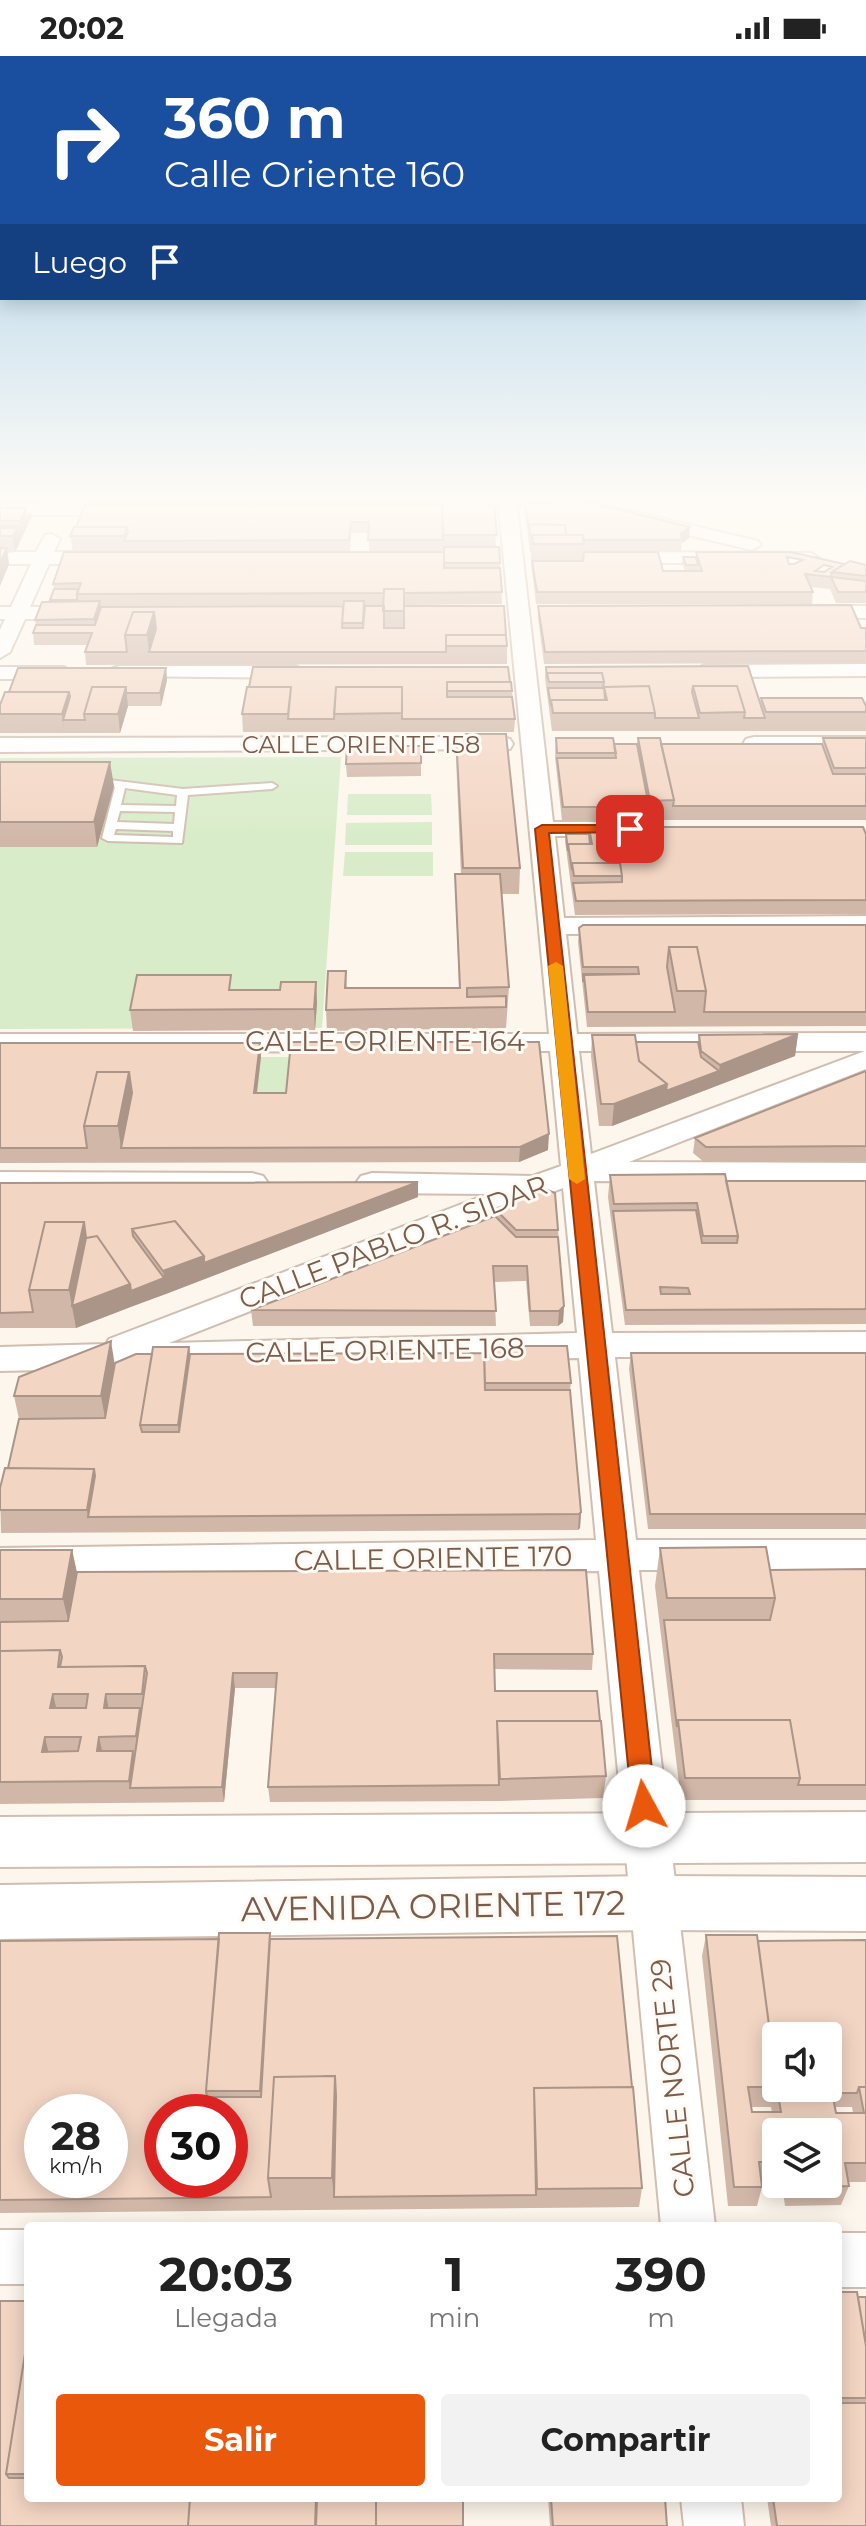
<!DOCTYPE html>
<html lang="es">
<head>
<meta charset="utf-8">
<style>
	:root { --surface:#fff; --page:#f2f2f2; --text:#222; --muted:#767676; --accent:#ea580c }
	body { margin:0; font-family:Montserrat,sans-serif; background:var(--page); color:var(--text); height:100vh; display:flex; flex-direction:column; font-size:30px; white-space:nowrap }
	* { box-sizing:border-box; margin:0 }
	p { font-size:26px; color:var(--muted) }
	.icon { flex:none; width:44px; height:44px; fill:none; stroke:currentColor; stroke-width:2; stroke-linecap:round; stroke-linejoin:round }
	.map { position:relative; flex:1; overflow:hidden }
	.sheet { position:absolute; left:24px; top:2166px; width:818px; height:280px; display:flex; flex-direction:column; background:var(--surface); border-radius:8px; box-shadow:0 4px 20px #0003 }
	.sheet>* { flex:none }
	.banner { position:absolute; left:0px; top:0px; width:866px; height:244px; box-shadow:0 4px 20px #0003; background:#1a4fa0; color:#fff; overflow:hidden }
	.buttons { position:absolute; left:762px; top:1966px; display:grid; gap:16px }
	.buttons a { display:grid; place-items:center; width:80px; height:80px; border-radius:8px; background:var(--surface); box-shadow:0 4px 20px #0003; font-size:40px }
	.speed { position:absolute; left:24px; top:2038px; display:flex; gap:16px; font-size:40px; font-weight:700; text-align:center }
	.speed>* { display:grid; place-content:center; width:104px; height:104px; border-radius:50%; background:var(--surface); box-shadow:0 4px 20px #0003; line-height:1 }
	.speed small { font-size:20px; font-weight:400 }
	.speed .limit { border:12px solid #d22; background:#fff; color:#111 }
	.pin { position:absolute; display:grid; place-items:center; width:68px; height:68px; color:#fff; margin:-34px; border-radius:16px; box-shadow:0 4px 12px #0006 }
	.me { position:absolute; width:88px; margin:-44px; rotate:354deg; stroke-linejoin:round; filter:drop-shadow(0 0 6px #0008) }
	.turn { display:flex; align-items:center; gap:28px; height:168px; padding:0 32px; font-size:36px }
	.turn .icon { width:104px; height:104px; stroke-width:2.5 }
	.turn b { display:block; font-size:56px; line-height:68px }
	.then { display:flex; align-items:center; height:76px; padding:0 32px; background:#0003; gap:16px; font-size:30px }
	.eta { display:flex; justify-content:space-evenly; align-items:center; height:136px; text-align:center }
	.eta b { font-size:48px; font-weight:700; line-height:56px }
	.button { display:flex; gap:16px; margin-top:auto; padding:16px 32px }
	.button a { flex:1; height:92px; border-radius:8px; background:var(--accent); color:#fff; font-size:32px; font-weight:700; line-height:92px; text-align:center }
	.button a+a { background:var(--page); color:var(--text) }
	.status { display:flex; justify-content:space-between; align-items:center; height:56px; padding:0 40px; background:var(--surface); direction:ltr }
	.status svg { height:22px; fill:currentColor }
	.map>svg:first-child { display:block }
</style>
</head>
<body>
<div class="status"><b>20:02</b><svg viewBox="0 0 49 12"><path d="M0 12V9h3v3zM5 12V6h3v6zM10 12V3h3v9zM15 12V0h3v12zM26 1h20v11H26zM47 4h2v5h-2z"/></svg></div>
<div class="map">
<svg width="866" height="2470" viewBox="0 0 866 2470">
	<rect width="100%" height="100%" fill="#fdf6ec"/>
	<path fill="#d8ecc9" d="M341,701l-19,271 -322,1v-271z
		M348,738h83l1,21h-85z
		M432,766v23h-87l1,-22z
		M345,796h88v24h-90z
		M261,1001h31l-5,51h-32z"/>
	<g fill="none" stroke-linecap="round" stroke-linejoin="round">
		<g stroke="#d1beb0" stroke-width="4">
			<path id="service" d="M93,722l90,11 89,-6 5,3 -5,3 -84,6 -6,48 -74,-2 -6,-3 13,-51 -26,-4 -1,-2zM125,732l52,7 -1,11 -55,-1zM120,755l55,1 -1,12 -57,-2zM116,773l57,2v6l-59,-2z"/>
		</g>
		<g stroke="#d1beb0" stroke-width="4">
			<path id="minor" d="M498,442h18l37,324h80l9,2 3,5 -3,5 -9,2h-78l9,82 302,-2v16l-300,2 11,100 289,-1v36l-237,93 237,1v20l-272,-2 18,152 254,-1v24l-251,1 21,183h230v30h-227l76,656h-54l-62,-655 -599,9v-32l596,-8 -17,-182 -579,13v-24l106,-3 3,-5 379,-145 -116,-1 -11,-3 -5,-7 5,-7 11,-3 161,3 28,-10 -11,-115 -550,1v-18h549zM579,995h286l-274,103zM563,1132l14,145 -408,10z
				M545,442h31l182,43 3,4 -9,5 -204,-48z
				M0,449h128l9,5 -9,5h-128z
				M51,478l9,5 -6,13h54l9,6 -9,6h-59l-19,43h52l10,6 -10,6h-57l-15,33 -10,6v-28l5,-11h-5v-12h11l20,-43h-31v-12h36l9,-17z
				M612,496l199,1 9,6 -9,6 -206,-3 -2,-4z
				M806,550h60v12l-67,-2 -3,-4 3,-4z
				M866,608v12l-162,1 -10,-6 10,-6z
				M120,610h176l10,6 -10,6 -183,-2 -3,-4 3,-4z
				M0,611h64l10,6 -10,6h-64z
				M502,681l8,2 3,5 -3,5 -510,3v-14z
				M754,681h112v14l-120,-2 -3,-5 3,-5z
				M0,1116l252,1 11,3 5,7 -5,7 -11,3 -252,-1z
				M0,2174h28v54h-28z
				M838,2177h28v54h-28z
				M681,2442h60l3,28h-60z"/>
		</g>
		<g stroke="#d1beb0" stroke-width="4">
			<path id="tertiary" d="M866,1756v50l-866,5v-50z
				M653,1820l213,1v54l-213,-1 -653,9v-54z"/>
		</g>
		<use href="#service" fill="#fff" fill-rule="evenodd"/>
		<use href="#minor" fill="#fff" fill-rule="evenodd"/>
		<use href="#tertiary" fill="#fff" fill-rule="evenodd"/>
	</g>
	<path fill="#d1b7a8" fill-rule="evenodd" d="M0,442h41l-4,7h-37z
		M90,442h404l2,49 4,16 2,41 -98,1v1l103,40v18l-421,1 -1,-13 2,-7h-53l-1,-12 3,-8 -1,-5 15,-18 4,-13 -1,-5 391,-32h-75v-19h-18l-1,19h-277l-3,-16 21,-31zM343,549v1h-242zM364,549h20v1h-19z
		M525,447l164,35 -7,5 -1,8h-97l79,20h22l-3,-8 1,-6h13v-5h95l53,12 22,1v38h-30l-6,-14 -19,-2 2,5 -1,12h-276l-5,-41v-11h-1l-5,-38zM787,501l16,3 -9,4 -5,-1zM824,509l8,2 -8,5 -7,-2z
		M0,452h26v3l6,5 -17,36 -8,1 2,11 -9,22z
		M538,550l328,22v35l-322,1 -6,-46z
		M748,610l12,38 1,-6 105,8v25h-314l-7,-52 1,-12z
		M166,612l1,12 -6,26h-33l-8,27h-120v-28z
		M247,631l265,4 3,28 -1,13h-271l-1,-18z
		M456,678l64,134 -1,26h-18l8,93 -3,41 -179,3 -1,-21 20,-39 1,17h112l-4,-114h6l-5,-116z
		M556,682l58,6h23l1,-6 23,6h161l1,-6h43v82h-304l-7,-63z
		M421,690v30l-74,1 -1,-13z
		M0,706l114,24 -17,61h-97z
		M589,771l277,7v80l-291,1 -10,-74 1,-7h23z
		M866,869v101l-279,1 -9,-85 1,-14z
		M316,926l1,21 -2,27 -182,1 -3,-21 102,-20h48z
		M798,978l-3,22 -183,70h-13l-8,-70 1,-21 44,7h62l1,-7z
		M0,987h260l1,14 -4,36 291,57 -29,12 -519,1z
		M866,1015v90l-162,1 -11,-9 2,-15z
		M610,1119l116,6h140v143l-241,1 -17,-128z
		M0,1127l418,14 -342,131h-76z
		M495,1153l63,21 6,76 -1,16 -5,4h-28l-4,-45 -32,1 2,44h-243l-2,-16 244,-94z
		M189,1291l1,7 381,29 -1,7 11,122 -1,16 -2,2 -577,3 -1,-45 8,-20 11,-49 -5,-23 101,-33z
		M631,1297h235v176h-218l-19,-160z
		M660,1492l110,22 96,-1v231h-185l-26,-214z
		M0,1494h72l5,22 516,82 -1,16 -98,-1 1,22 111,85 -3,22 -104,3 -229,1 -2,-15 8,-99h-41l-11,114 -224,2z
		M270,1877v6l362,148 10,101 -3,19 -639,6v-272l219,-2z
		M706,1879l52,6 108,-1v245v-3h-18l1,4 -8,19 -56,1 -3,-22h46l-52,-52v49h-14v6l-5,19h-29l-26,-250zM776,1980l52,52h-52zM751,2051h20l1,5h-20zM835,2051h17l1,6h-17z
		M838,2236l20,5h8v229h-95l-4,-28h71z
		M28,2245v197l-28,28z
		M548,2442h117l2,28h-117z"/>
	<path fill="#aa9588" d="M26,452l1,11 4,-8 1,5 -10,21 -2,-16z
		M21,470l1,11 -7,15 -2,-16 4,-8z
		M690,471l-1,11 -7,5 -1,-10z
		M7,492l2,16 -9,22v-23z
		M100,545l3,18 -7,18 -2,-18z
		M154,556l3,29 -8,11 -2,-17z
		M166,612l1,12 -6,26 -1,-13z
		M126,631l2,19 -8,27 -2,-19z
		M69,636l3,18 -9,10 1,13 -2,-19z
		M110,706l4,24 -17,61 -3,-25z
		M316,926l1,21 -2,27 -1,-21z
		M798,978l-3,22 -131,50 2,-15 53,-20 1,-6z
		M260,987l1,14 -6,51 -1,-15z
		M129,1016l5,36 -13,40 -3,-22z
		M667,1028l-3,22 -52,20 2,-22z
		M549,1078l-1,16 -29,12 1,-15z
		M418,1126v15l-252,97 -3,-23 41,-15z
		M84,1166l46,62 3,22 -57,22 -7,-38z
		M164,1222l2,16 -33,12 -2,-15z
		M564,1250l-1,16 -5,4 1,-15z
		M111,1285l6,38 -9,55 -7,-38z
		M189,1291l3,23 -11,78 -3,-23z
		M94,1413l4,22 -10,26 -1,-7z
		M581,1456l-1,16 -2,2 1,-16z
		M72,1494l8,38 -8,49 -9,-38z
		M233,1617l2,15 -11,114 -2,-15z
		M53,1638l5,22 -8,-8z
		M106,1638l4,22 -6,-8z
		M140,1652l4,22 -4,28 -4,-22z
		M45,1681l5,22 -8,-7z
		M99,1681l5,22 -7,-8z
		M133,1695l5,22 -8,15 -1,-7z
		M335,2020l2,33 -3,88 -2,-19z"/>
	<path fill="#f3d5c3" stroke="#aa9588" stroke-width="2" fill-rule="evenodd" d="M561,442h10l119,29 -9,6 1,7h-99v-5h-17l-1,-10 -36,-1v5l-4,-26h26z
		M442,443h52l3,36h-54z
		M442,448l1,36h-75l1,-18h-18l-2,18 -225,1 4,-9 -1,-5h-51l9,-22z
		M0,452h26l-6,13h-20z
		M529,468l36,1 1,10h-36z
		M0,470h21l-3,7 -1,-5h-17z
		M74,471h53l-3,9h-54z
		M0,472h17l-4,8h-13z
		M532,479h51l1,9h-51z
		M444,491h55l1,16h-56z
		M0,492h7l-7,15z
		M64,496h380v16h56l2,24 -98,1v-4h-20v4l-307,1 4,-11 -28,1z
		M584,496h74l5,19h39l-6,-19h95l53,12 -12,8 -1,5 -26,-3 8,18h-276l-5,-31h51zM787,501l16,3 -9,4h-5zM824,509l8,2 -8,5 -9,-1z
		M683,501h13l2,8h-12z
		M850,505l16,4v11l-34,-4z
		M831,521l35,4v11h-28z
		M54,533h24l-1,5v6h-27z
		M384,533h20v22h-21z
		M100,545l-6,18 -59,1 7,-18z
		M344,545h20l-1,22h-21z
		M851,549l10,23h5v23l-321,1 -7,-46z
		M343,550l-1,22h21l2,-22h19v22h20v-22h100l2,29h-60v17h-297l7,-23 -2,-17h-21l-8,23 2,17h-42l7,-19h-59l3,-8h59l6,-18z
		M133,556h21l-7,23h-22z
		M446,579h60l1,11h-61z
		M748,610l17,52h-21l1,-6 -8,-26h-44l-1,6 7,26h-44v-5l-6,-27 -45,1 1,13h-54v6l-3,-18h55l1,-6 -2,-9h-55v5l-1,-11z
		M253,611h255l2,15h-63v15h65l3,22h-113v-32h-66l-2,32h-46l3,-32h-42z
		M18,612h148l-6,25h-34v-6h-34l-8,27 1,6h-22l7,-23 -1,-5h-60z
		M547,617h55l2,9h-55z
		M447,626h64l1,9h-65z
		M649,630l6,27h-102l-2,-13h56l-3,-13z
		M693,630h44l8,26 -45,1z
		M92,631h34l-8,27h-34z
		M247,631h44l-3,27h-46z
		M336,631h66v26l-68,1z
		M5,636h64l-7,22h-62v-9z
		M761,642h101l4,8v6h-100z
		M456,678h50l14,134h-57z
		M556,682h57l3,15h-59z
		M638,682h22l14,62 -24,1z
		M823,682h43v30h-32z
		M614,688h23l12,63h-86l-6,-49h59z
		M661,688h161l11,30h33v32h-193l1,-6z
		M347,690h74v17l-75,1z
		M0,706h110l-16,60h-94z
		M589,771h274l3,7v66l-290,1 -3,-18 49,-1v-6l-2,-13h-48v7l-4,-26h24z
		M566,778h23l1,10h-22v7z
		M572,807h48l2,13h-48z
		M455,818h45l9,113 -42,1v9l39,-1v11l-180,3 2,-39h18l-1,17h115z
		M583,869h283v87h-162l2,-21 -9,-44h-28l-2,20 8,45h-87l-4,-37 55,-1 -1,-7h-55l-4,-39z
		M669,891h28l9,44h-29z
		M583,918h54l-53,1 -1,7z
		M137,919h94l-2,15h51l1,-8h35l-2,27 -184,1z
		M798,978l-78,31 -19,-14 -2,-16z
		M592,979h43l4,26 28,23 -53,20h-13z
		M291,986h248l10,92 -29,13 -399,1 11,-55 -3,-21h-32l-13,54 3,22h-87v-105h260l-6,50h32z
		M636,986h62l3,15 18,14 -53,20 1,-7 -28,-23z
		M866,1015v75l-160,1 -11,-9z
		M97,1016h32l-11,54h-34z
		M725,1118l13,62h-35l-6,-33 -83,1 -4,-29z
		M726,1125h140v128l-240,1 -13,-99 83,-1 6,33h35l1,-7zM660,1231l28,1 2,6h-29z
		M418,1126l-214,81v-7l-29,-35 -43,8 1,7 31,42 -33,13 -1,-7 -33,-48 -11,2 -2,-16h-39l-16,68 4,22 -33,1v-130z
		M545,1133l10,4 3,37h-42l-21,-21z
		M495,1160l21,21h42l6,69 -5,5h-29l-3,-45h-34l3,45 -245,-1z
		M175,1165l29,35 -41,15 -31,-42z
		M45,1166h39l-15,68h-40z
		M97,1180l33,48 -58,22 14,-68z
		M111,1285l-10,55h-87l5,-19z
		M484,1290h83l4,37h-86z
		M153,1291h36l-11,78h-38z
		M484,1297l1,37h85l11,122 -2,2 -491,3 7,-41 -1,-7 -86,-1 11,-49 86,-1 10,-55 21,-9h16l-12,71 2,7h37l11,-78z
		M631,1297h235v161h-216z
		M5,1412l89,1 -7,41h-87v-22z
		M766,1491l9,51h-108l-7,-50z
		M0,1494h72l-9,49h-63z
		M866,1513v216h-68l2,-7 -10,-58h-112l-1,7 -13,-107h106l5,-22 -5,-28z
		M586,1514l7,84h-99l1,37h102l3,30h-103l2,64 -231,2 9,-114h-44l-11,114 -92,1 17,-115 -2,-7 -85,1 2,-10 -2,-7 -60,1v-29l68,-1 9,-49z
		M60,1594l-2,17 87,-1 -3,28h-36l-2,14h36l-4,28 -37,1 -2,14h36l-4,30 -129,1v-131zM53,1638h35l-2,14h-36zM45,1681h36l-3,14 -36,1z
		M678,1664h112l10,58h-115z
		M497,1665h104l5,55 -106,3z
		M219,1877h51l-10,158h-54z
		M706,1879h51l19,143v9h-28l4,25h29l-4,-24h51v-1h3l5,26h28l-5,-26h7v76h-21l4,23 -58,1 -1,-3h38v-52h-52v30h-17l3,25h-28z
		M617,1880l15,151 -98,1 2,107 -202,2 2,-101 -1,-20 -61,1 -6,101 3,19 -271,3v-259l219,-2 -13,152 1,6h54l9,-158zM42,2056h68v68h-68zM162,2056h68v68h-68z
		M866,1884v147h-7l-2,6h-25l-1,-6h-3v-51h-52v42l-18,-137z
		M335,2020l-3,102h-64l6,-101z
		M633,2031l9,101 -105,1 -3,-101z
		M838,2236h19l9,54v52h-28z
		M858,2241h8v49z
		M0,2245h28v34l-22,139 3,4h19v20h162l-2,28h-188z
		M28,2279v139h-22z
		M838,2347h28v123h-89l-4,-28h65z
		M190,2442h126l-1,28h-127z
		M317,2442h59v28h-60z
		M376,2442h87v28h-87z
		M551,2442h114l2,28h-114z"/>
	<linearGradient id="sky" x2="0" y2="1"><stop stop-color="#97c7e8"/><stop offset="0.56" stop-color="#fefbf6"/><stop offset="1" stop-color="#fefbf6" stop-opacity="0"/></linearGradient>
	<rect width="866" height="788" fill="url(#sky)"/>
	<path fill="#ea580c" stroke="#983908" stroke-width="2" d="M630,769l6,4 -1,3 -86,1 107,973 -4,8 -8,3 -9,-3 -3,-8 -97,-977 7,-4z"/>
	<path fill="#f59e0b" d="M556,906l7,4 22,213 -8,5 -8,-5 -21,-213z"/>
	<g text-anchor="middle" stroke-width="6" stroke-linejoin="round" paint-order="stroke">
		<g font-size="24" fill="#7a5c4d" stroke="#fffaf3">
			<text x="361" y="697">CALLE ORIENTE 158</text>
		</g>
		<g font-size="28" fill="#7a5c4d" stroke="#fffaf3">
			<text x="385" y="995">CALLE ORIENTE 164</text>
			<text transform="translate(393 1186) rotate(-21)" y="10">CALLE PABLO R. SIDAR</text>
			<text transform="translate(385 1294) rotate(-1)" y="10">CALLE ORIENTE 168</text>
			<text transform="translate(433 1502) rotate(-1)" y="10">CALLE ORIENTE 170</text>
			<text transform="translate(672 2022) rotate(-96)" y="10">CALLE NORTE 29</text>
		</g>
		<g font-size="34" fill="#7a5c4d" stroke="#fffaf3">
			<text transform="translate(433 1850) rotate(-1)" y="12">AVENIDA ORIENTE 172</text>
		</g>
	</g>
</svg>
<div class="buttons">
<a><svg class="icon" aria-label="sound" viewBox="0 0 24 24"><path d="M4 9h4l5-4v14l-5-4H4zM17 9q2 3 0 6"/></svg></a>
<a><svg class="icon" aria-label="layers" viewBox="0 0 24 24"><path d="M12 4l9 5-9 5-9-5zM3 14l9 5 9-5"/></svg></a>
</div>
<div class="speed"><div>28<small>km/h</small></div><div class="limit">30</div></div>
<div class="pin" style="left:630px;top:773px;background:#d93025"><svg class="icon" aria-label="arrive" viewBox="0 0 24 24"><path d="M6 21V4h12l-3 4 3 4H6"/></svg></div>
<svg class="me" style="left:644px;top:1750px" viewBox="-20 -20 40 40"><circle r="19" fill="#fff"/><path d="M0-13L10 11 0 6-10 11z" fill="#ea580c"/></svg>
<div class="banner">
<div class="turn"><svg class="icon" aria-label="right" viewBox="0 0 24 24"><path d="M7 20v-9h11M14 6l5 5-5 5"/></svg><div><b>360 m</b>Calle Oriente 160</div></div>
<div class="then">Luego<svg class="icon" aria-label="arrive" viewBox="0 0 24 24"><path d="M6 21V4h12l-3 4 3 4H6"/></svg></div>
</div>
<section class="sheet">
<div class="eta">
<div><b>20:03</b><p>Llegada</p></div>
<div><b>1</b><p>min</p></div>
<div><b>390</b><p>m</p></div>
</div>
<div class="button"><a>Salir</a><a>Compartir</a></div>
</section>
</div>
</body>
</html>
